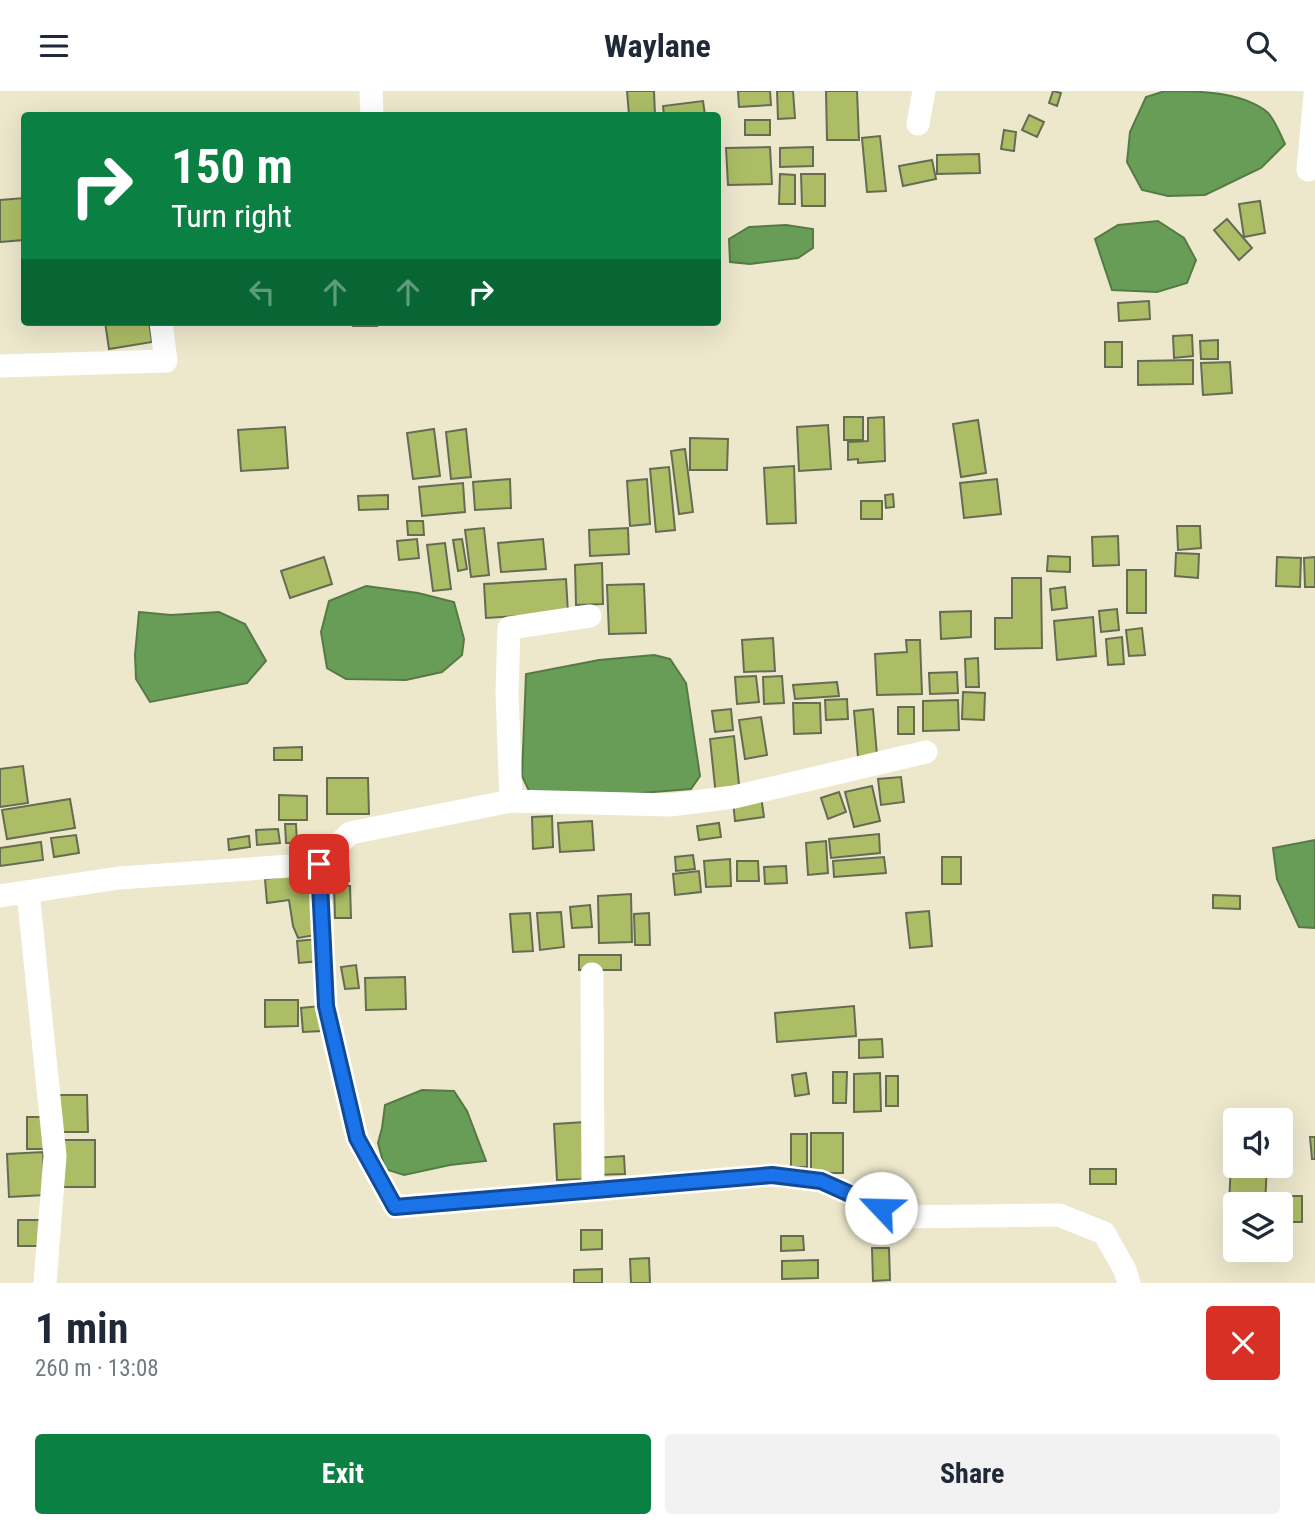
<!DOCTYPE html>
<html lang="en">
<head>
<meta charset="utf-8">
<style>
	:root { --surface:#fff; --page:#f2f2f3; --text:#1f2937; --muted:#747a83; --accent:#0b8043 }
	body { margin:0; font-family:"Roboto Condensed",sans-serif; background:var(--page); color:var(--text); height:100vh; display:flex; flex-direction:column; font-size:26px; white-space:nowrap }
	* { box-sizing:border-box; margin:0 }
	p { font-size:23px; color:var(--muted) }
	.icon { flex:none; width:38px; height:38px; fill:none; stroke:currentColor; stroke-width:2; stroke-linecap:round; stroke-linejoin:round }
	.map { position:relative; height:1192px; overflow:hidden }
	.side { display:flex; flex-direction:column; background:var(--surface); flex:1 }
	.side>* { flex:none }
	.hud { position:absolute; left:21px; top:21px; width:700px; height:214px; border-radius:7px; box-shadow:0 7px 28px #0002; background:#0b8043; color:#fff; overflow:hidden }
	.buttons { position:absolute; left:1223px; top:1017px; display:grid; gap:14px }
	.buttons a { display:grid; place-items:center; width:70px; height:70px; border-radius:7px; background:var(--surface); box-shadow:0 7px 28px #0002; font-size:35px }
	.pin { position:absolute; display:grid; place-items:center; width:60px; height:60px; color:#fff; margin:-30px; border-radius:14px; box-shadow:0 4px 10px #0006 }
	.me { position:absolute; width:77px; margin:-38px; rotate:294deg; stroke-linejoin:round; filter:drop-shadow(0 0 5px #0008) }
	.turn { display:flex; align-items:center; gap:24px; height:147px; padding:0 35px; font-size:32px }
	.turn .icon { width:91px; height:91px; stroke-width:2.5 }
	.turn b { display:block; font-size:49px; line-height:60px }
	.lanes { display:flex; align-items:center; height:66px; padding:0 35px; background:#0003; justify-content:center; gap:35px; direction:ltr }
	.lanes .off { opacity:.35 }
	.round { display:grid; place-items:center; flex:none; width:74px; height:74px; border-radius:7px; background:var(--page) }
	.overview { display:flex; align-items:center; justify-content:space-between; height:119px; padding:0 35px }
	h1 { font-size:42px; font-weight:700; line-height:52px }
	.cta { display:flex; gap:14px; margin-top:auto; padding:14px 35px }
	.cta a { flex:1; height:80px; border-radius:7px; background:var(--accent); color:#fff; font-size:28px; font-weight:700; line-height:80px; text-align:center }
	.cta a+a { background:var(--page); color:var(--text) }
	header { display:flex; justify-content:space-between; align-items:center; height:91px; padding:0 35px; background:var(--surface); font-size:32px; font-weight:700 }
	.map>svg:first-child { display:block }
</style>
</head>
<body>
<header><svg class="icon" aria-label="menu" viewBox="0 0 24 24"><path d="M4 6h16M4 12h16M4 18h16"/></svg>Waylane<svg class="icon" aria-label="search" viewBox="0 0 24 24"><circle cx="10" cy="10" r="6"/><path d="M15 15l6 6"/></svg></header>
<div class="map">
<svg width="1315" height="1192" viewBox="0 0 1315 1192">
	<rect width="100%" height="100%" fill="#ede8cc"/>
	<path fill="#689d57" stroke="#567a46" stroke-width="2" d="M1165,0c32,0 74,0 101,20 8,6 14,23 19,33l-24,24 -56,27 -37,1 -26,-6 -15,-28 3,-30 16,-35z
		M1158,130l26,17 12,22 -9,23 -30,9 -45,-2 -17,-51 23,-14z
		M786,134l27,4v19l-15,10 -48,6 -20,-2 -1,-23 20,-12z
		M366,495l52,7 36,9 10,37 -2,16 -20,17 -36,8 -60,-1 -19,-11 -6,-36 8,-31z
		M139,521l32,3 48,-3 26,12 21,37 -19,22 -97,19 -14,-23 -1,-24z
		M654,564l16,4 16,24 14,93 -9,13 -139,11 -22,-7 -8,-17 4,-102 73,-14z
		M1315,749v88l-16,-1 -22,-48 -4,-31z
		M422,999l32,1 13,20 19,50 -36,4 -46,10 -19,-6 -7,-26 4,-15 3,-23z"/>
	<path fill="#acbd66" stroke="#666c54" stroke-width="2" d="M627,0h27l1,24h-26z
		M738,0h32l1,14 -32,2z
		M777,0h16l2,27 -17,1z
		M826,0h31l2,49h-32z
		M1053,0l8,2 -4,13 -8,-3z
		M703,10l2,14h-41l-1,-9z
		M1029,24l15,7 -7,15 -15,-7z
		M745,29h25v15h-25z
		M1004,39l12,2 -2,19 -13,-2z
		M880,45l6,55 -19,1 -5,-54z
		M770,56l2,37 -44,1 -2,-37z
		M813,56v19l-33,1v-19z
		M979,63l1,19 -43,1v-19z
		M932,69l4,19 -33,7 -4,-20z
		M780,83l15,1v29h-16z
		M801,83h24v32h-23z
		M24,107v42l-24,2v-42z
		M1260,110l5,32 -21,4 -5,-33z
		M1227,128l25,29 -13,12 -25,-30z
		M1149,210l1,18 -31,2 -1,-18z
		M105,231h44l3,20 -43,7z
		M353,231h24v4h-24z
		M1192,244l1,21 -19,2 -1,-22z
		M1218,249v19h-17l-1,-18z
		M1105,251h17v25h-17z
		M1193,269v24l-55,1v-24z
		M1230,271l2,31 -29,2 -2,-32z
		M844,326h19v23h-19z
		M884,326l1,44 -27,2v-4l-10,1v-18l20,-1v-23z
		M978,329l8,53 -25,4 -8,-53z
		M828,334l3,44 -32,2 -2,-44z
		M285,336l3,41 -47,3 -3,-41z
		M434,338l6,47 -27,3 -6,-46z
		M466,338l5,48 -20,2 -5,-47z
		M690,347l38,1 -1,31h-37z
		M685,358l8,63 -14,2 -8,-63z
		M794,375l2,57 -29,1 -3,-56z
		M669,376l6,63 -19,2 -6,-63z
		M510,388l1,29 -36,2 -2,-28z
		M647,388l3,45 -20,2 -3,-45z
		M997,388l4,35 -37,4 -4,-35z
		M463,392l2,29 -43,4 -3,-29z
		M893,403l1,13 -8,1 -1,-13z
		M388,404v14l-29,1 -1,-14z
		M861,410h21v18h-21z
		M407,430h16l1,14h-16z
		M1177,435h23l1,22 -23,2z
		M484,437l5,47 -18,2 -6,-47z
		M628,437l1,26 -39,2 -1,-26z
		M1118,445l1,29 -26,1 -1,-29z
		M417,448l2,19 -20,2 -2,-19z
		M462,448l5,30 -9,2 -5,-31z
		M543,448l3,30 -45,3 -3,-29z
		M445,452l6,46 -18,2 -6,-46z
		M1176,462l23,1 -1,24 -23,-2z
		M1048,465l22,1v15l-23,-1z
		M324,466l8,27 -42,14 -9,-27z
		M1277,466l24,1 -1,29 -24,-1z
		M1315,466v30h-10l-1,-29z
		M602,472l1,41 -27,1 -1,-40z
		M1127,479h19v43h-19z
		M1012,487h29l1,70 -47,1v-31h17z
		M566,488l2,34 -82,5 -2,-34z
		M644,493l2,49 -37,1 -2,-49z
		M1065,496l2,21 -15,2 -2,-21z
		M1117,518l2,21 -18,2 -2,-21z
		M971,520v26l-30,2 -1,-27z
		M1093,526l3,39 -39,4 -3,-39z
		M1142,537l3,27 -16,1 -3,-26z
		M1122,546l2,27 -16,1 -2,-26z
		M773,547l2,33 -31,1 -2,-32z
		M906,549h14l2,54 -45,1 -2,-41 32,-2z
		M978,567l1,29h-13l-1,-28z
		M957,581l1,21 -28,1 -1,-21z
		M756,585l3,26 -22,2 -2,-27z
		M782,585l2,27 -20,1 -1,-27z
		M837,591l2,14 -44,3 -2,-14z
		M963,601l22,1 -1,27 -22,-1z
		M847,608l1,20 -22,1 -1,-20z
		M958,609l1,30 -36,1v-30z
		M793,612h27l1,30 -27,1z
		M898,616h16v27h-16z
		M731,618l2,21 -18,2 -3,-21z
		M873,618l4,46 -19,2 -4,-46z
		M761,626l6,38 -22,4 -6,-39z
		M734,645l6,58 -24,2 -6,-57z
		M302,656v13h-28v-12z
		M23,675l5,37 -28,4v-38z
		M901,686l3,25 -23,3 -3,-26z
		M327,687h41l1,36h-42z
		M872,695l8,35 -26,6 -9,-35z
		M839,701l7,20 -18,7 -7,-21z
		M279,704l28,1v24h-28z
		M761,705l3,21 -29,4 -2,-20z
		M70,708l5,29 -68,11 -5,-29z
		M552,725l1,31 -20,2 -1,-32z
		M592,730l2,29 -34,2 -2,-29z
		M719,732l2,14 -22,3 -2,-14z
		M285,733h11l1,19h-11z
		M278,738l2,14 -23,2 -1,-15z
		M879,743l1,19 -49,5 -2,-19z
		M76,744l3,18 -25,4 -3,-19z
		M249,745l1,11 -21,3 -1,-11z
		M305,745h22v12h-22z
		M826,750l2,32 -20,2 -2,-32z
		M41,751l2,18 -43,6v-18z
		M693,764l2,14 -19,2 -1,-14z
		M884,766l2,16 -52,4 -1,-16z
		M942,766h19v27h-19z
		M332,767h16l1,23 -16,1z
		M730,768l1,27 -25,1 -2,-26z
		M737,770h21l1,20h-22z
		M786,775l1,17 -22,1 -1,-17z
		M699,780l2,21 -26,3 -2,-21z
		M308,782l8,62 -18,3 -5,-12 -4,-26 -22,3 -2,-24z
		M334,795h16l1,32h-16z
		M631,803l1,48 -33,1 -1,-47z
		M1213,804l27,1v13l-27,-1z
		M590,814l2,22 -20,1 -2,-21z
		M929,820l3,35 -22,2 -4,-35z
		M561,821l3,35 -24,3 -3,-37z
		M530,822l3,38 -20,1 -3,-38z
		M649,822l1,32h-15l-1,-31z
		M318,848l2,22 -21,2 -2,-22z
		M579,864h42v15h-42z
		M356,874l3,23 -14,1 -4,-22z
		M405,886l1,32 -40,1 -1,-32z
		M265,909h33v26l-33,1z
		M320,915l2,25 -19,1 -2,-24z
		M854,915l2,30 -79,6 -2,-29z
		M882,948l1,18 -24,1v-18z
		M833,981h14l-1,31h-13z
		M806,982l3,21 -14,2 -3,-21z
		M880,982l1,38 -27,1v-38z
		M886,985h12v30h-12z
		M57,1004h30l1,37h-30z
		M27,1026h20v32h-20z
		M585,1031l3,57 -31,1 -3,-56z
		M811,1042h32v40h-32z
		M791,1043h16v33h-16z
		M1310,1046h5v22h-3z
		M59,1049h36v47h-36z
		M43,1061l2,43 -36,2 -2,-43z
		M624,1065l1,18 -30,1 -1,-17z
		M1231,1073l36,2 -2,38h-36z
		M1090,1078h26v15h-26z
		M1281,1105h21v26h-21z
		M18,1129h26v26h-26z
		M1281,1135h8v12h-8z
		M581,1139h21v19l-21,1z
		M781,1145h22l1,14 -23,1z
		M872,1157h17l1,32 -17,1z
		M649,1167l1,25h-19l-1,-24z
		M818,1169v18l-36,1v-18z
		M602,1178v14h-28v-13z"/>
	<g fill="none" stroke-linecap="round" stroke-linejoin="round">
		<path stroke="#fff" stroke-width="23" d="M371,0l1,24
			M918,33l6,-33
			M1308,79l7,-75
			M0,275l166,-5 -5,-39
			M511,710l159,4 64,-8 192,-45
			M319,773l31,-31 161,-32 -4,-109 2,-64 81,-12
			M28,801l27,264 -10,127
			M0,805l119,-18 200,-14 7,142 31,132 38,69 377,-32 49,6 80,36 158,-2 45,18 21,37 4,13
			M592,883l1,216"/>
	</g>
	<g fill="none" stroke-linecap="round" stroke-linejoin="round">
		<g stroke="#114b97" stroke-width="18">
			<path id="route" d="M319,773l7,142 31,132 38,69 377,-32 49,6 60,27"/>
		</g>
		<use href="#route" stroke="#1a73e8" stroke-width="12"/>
	</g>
</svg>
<div class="buttons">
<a><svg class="icon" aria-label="sound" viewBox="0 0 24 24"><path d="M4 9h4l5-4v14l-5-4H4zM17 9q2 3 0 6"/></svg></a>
<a><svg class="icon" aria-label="layers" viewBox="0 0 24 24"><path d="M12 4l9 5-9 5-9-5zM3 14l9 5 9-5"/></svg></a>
</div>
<div class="pin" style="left:319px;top:773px;background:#d93025"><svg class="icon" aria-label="arrive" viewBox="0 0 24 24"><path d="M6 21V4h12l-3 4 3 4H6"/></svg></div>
<svg class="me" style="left:881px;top:1117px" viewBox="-20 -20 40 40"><circle r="19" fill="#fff"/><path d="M0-13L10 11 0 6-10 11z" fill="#1a73e8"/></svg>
<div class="hud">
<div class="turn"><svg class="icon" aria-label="right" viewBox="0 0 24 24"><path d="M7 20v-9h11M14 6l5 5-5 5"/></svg><div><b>150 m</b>Turn right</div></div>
<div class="lanes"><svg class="icon off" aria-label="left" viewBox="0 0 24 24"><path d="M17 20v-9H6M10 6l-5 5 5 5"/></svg><svg class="icon off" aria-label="ahead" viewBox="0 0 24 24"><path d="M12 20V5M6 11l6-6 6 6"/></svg><svg class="icon off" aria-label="ahead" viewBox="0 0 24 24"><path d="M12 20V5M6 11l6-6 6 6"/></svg><svg class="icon" aria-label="right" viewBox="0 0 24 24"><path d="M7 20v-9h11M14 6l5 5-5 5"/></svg></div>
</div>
</div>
<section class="side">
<div class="overview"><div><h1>1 min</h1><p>260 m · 13:08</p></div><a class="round" style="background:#d93025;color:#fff"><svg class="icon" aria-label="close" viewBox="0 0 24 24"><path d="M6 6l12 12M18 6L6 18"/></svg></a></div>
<div class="cta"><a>Exit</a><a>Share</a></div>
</section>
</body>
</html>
